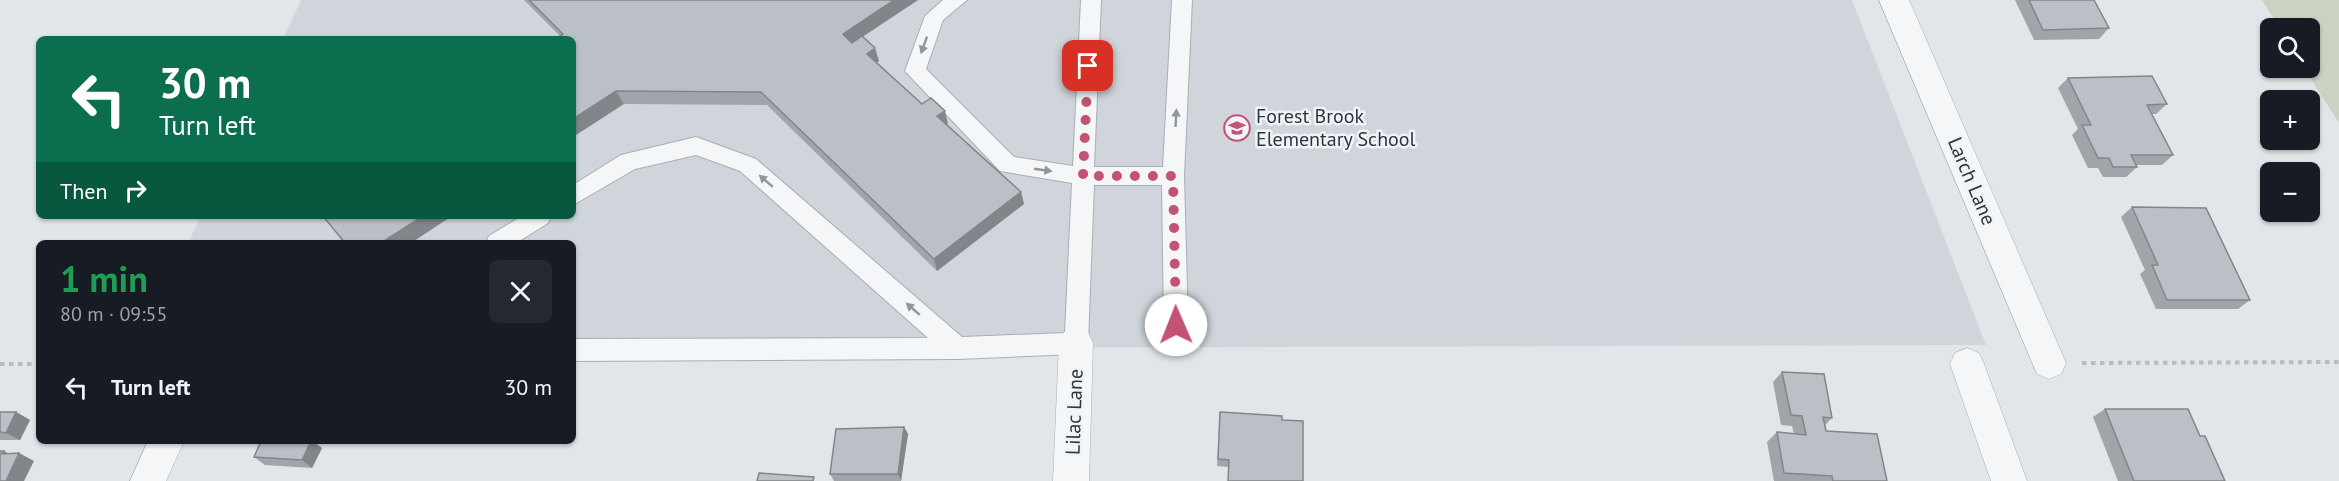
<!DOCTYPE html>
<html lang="en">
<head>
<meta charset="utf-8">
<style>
	:root { --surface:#171b24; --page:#242831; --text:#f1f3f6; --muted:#9ea1a6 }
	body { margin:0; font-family:"PT Sans",sans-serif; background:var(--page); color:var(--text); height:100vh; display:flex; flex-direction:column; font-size:22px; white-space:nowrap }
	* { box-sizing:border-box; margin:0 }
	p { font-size:20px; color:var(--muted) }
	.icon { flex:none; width:33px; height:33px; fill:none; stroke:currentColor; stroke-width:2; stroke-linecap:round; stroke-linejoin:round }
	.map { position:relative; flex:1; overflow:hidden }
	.details { position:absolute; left:36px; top:240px; width:540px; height:204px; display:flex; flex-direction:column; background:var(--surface); border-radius:9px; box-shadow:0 2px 4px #0004 }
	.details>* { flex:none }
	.banner { position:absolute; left:36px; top:36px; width:540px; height:183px; border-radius:9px; box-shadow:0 2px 4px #0004; background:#0b6e4f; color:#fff; overflow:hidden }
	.fabs { position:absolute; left:2260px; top:18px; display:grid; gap:12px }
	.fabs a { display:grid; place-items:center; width:60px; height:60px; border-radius:9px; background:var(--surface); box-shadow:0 2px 4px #0004; font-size:30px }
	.pin { position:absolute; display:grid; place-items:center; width:51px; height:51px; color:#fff; margin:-26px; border-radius:12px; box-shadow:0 3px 9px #0006 }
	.me { position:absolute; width:66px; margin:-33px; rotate:359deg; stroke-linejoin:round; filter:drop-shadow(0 0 4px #0008) }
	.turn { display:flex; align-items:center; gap:21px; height:126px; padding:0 24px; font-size:27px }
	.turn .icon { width:78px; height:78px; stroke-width:2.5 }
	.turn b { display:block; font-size:42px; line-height:51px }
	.then { display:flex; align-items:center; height:57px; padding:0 24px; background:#0003; gap:12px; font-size:22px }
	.round { display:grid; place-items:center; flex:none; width:63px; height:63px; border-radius:9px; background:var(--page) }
	.overview { display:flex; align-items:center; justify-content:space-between; height:102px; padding:0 24px }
	h1 { font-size:36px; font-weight:700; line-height:45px; color:#1e9e55 }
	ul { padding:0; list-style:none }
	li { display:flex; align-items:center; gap:18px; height:90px; padding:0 24px }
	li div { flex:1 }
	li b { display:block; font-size:22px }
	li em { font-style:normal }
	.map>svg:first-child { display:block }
</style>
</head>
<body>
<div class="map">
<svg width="2339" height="481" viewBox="0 0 2339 481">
	<rect width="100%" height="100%" fill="#e2e6e9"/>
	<path fill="#d0d5db" d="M301,0h1551l134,345 -1413,4v-106h-385l13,-27h372v-177h-290z"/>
	<path fill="#cad2c4" d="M2262,0h77v123l-35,-55h6v-40h-30z"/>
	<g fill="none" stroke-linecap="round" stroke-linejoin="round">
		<g stroke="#a8aeb3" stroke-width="2">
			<path id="service" d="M943,0h24l-24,20 -17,49 88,88 59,9 8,-166h20l-7,167h69l9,-167h20l-8,176 4,149 -4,7 -8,3 -8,-3 -4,-7 -2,-140h-68l-6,158 -4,7 -8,4 -119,5 -384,2v-22l355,-1 -188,-167 -44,-16 -61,14 -62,36v-20l48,-30 75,-18 60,22 206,178 103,-4 7,-150 -72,-12 -95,-100 20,-55z
				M522,216h29l-3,7 -32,20h-30l3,-7z"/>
		</g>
		<g stroke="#a8aeb3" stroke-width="1">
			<path id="minor" d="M1879,0h30l157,363 -5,11 -12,5 -12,-5z
				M1076,328l12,4 5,11 -4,138h-36l6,-138 5,-11z
				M1967,348l12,5 5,11 43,117h-36l-41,-117 5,-11z
				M148,441h36l-18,40h-36z"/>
		</g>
		<path stroke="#b8bcc0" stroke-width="4" stroke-dasharray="4.5 4.5" stroke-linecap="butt" d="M2082,363l257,-1
			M0,364h39"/>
		<use href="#service" fill="#f4f6f8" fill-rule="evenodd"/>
		<use href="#minor" fill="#f4f6f8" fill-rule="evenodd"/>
	</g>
	<path fill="#a0a5a9" d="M524,0h394l-56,37 17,24 -2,2 45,41 26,20 -2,1 75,67 3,12 -87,67 -170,-166 -143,-1 -64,-68z
		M2015,0h79l15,28 -10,11 -65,1z
		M2068,78l99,26 -11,10h-4l21,41 -11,10h-26l1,2 -11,10h-23l-5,-9h-10l-16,-33 6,-6 -20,-41z
		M2132,207l118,93 -12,9h-82l-16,-35 5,-4 -24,-53z
		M1782,372l50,46 -7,7 1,6 61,50h-113l-7,-39 10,-10 17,2 -2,-8 -11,-1 -8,-43z
		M2105,409l95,27 25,45h-107l-25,-64z
		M0,412h16l14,8 -10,20h-20z
		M1220,412l62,4 -54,51 -11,-1z
		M904,427l4,7 -7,47h-67l-4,-7z
		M261,441h55l-1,2 7,5 -10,20 -47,-3 -11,-8z"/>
	<path fill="#82868a" d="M894,0h24l-71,47 -4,-13z
		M875,48l4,13 -8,6 -4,-13z
		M616,91l8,13 -51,33v-18z
		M945,111l3,13 -8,5 -3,-13z
		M1021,192l3,12 -87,67 -3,-12z
		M423,216h29l-41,27h-30z
		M16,412l14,8 -10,20 -14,-7z
		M904,427l4,7 -7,47 -3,-7z
		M305,441h11l-1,2 7,5 -10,20 -10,-8z
		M4,451l13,7 2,-5 15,8 -10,20h-18l-4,-27z"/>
	<path fill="#bac0c5" stroke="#82868a" stroke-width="1.5" d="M529,0h365l-51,34 9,9 10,-7 13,12 -8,6 55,50 9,-6 14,13 -8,5 84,76 -87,67 -173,-167 -145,-1 -43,28v-80h-18l8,-5z
		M2029,0h65l15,28 -66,2z
		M2152,76l15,28 -20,1 26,50h-42l6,12h-24l-4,-9h-11l-16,-33h9l-23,-47z
		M2132,207l74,1 44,92h-83l-15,-35h6z
		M323,216h100l-42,27h-36z
		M1782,372l42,2 8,44 -9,-1 3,14 51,3 10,47h-54l-1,-5 -48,-3 -7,-41 29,3 -4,-19 -11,-1z
		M2105,409h83l12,27h5l20,45h-91z
		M0,412h16l-10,21 -6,-1z
		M1220,412l62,4v4l21,1v60h-75l1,-21 -11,-1z
		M904,427l-6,47h-68l6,-45z
		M261,441h50l-9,19 -48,-3z
		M0,451h4l-2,3 17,-1 -13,28h-6z
		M759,473l55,4 -1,4h-56z"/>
	<defs><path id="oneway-solid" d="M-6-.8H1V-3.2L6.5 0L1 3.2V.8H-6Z" transform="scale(1.5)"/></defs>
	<g fill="#90969c">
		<use href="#oneway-solid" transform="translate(924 45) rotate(110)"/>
		<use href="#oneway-solid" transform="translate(1176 118) rotate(-87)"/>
		<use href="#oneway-solid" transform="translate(1043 170) rotate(8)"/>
		<use href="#oneway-solid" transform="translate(766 181) rotate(-139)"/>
		<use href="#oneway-solid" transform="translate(913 309) rotate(-139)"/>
	</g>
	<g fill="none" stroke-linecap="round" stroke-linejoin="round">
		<path stroke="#c25374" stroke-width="10" stroke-dasharray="0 18" d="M1088,66l-5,110h90l3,149"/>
	</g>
	<defs>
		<g id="school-ring" transform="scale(1.35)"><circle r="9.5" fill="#f1f4f7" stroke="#c25374" stroke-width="1.5"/><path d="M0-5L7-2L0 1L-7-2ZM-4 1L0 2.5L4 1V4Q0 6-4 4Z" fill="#c25374"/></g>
	</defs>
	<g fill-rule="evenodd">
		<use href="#school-ring" x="1237" y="128"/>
	</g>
	<g text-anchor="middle" stroke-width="5" stroke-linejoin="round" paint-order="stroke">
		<g font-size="20" fill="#2c363f" stroke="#f1f4f7" text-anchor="start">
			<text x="1256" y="123">Forest Brook<tspan x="1256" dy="23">Elementary School</tspan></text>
		</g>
		<g font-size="20" fill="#2c363f" stroke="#f1f4f7">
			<text transform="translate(1972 181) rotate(67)" y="7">Larch Lane</text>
			<text transform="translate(1074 412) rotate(-88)" y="7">Lilac Lane</text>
		</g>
	</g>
</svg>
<div class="fabs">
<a><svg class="icon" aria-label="search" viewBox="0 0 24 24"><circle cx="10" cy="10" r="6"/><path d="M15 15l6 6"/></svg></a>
<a>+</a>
<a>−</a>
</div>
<div class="pin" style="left:1088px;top:66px;background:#d93025"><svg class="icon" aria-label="arrive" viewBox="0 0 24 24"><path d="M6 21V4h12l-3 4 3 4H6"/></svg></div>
<svg class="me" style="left:1176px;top:325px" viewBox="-20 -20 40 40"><circle r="19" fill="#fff"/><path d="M0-13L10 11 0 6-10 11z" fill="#c25374"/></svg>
<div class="banner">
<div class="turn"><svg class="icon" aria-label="left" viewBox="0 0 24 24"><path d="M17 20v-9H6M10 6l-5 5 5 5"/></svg><div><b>30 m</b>Turn left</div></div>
<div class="then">Then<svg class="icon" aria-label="right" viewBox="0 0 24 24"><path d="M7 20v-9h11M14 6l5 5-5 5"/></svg></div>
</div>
<section class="details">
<div class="overview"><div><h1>1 min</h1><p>80 m · 09:55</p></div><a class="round"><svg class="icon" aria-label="close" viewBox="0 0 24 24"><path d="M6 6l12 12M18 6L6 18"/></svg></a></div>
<ul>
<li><svg class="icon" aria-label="left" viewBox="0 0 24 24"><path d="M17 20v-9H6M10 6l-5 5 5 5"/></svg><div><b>Turn left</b></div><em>30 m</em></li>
</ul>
</section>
</div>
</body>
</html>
